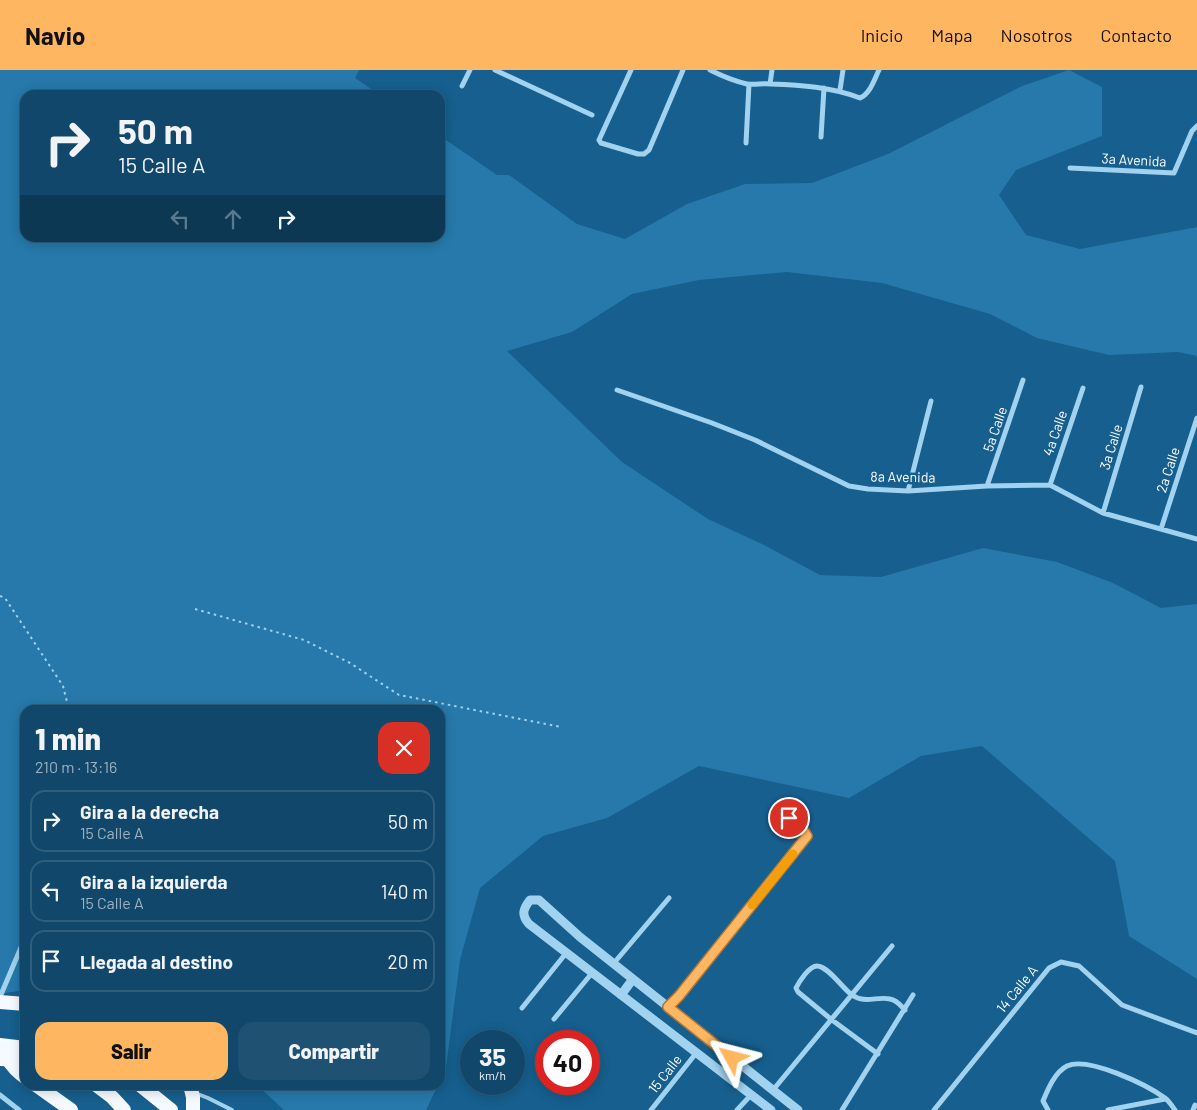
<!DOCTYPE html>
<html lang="es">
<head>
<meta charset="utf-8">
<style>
	:root { --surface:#10476a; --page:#1e5172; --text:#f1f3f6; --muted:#9cb2c1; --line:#305f7e; --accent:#ffb660 }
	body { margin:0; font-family:Barlow,sans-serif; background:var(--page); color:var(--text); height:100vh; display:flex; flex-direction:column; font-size:19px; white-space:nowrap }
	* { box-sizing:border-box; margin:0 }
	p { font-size:16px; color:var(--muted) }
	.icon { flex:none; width:28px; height:28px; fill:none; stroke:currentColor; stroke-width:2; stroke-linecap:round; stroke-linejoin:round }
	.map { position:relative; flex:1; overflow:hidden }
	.drawer { position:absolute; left:20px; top:635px; width:425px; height:385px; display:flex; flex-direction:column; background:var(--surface); border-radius:15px; box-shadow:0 2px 12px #0003,0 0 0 1px var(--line) }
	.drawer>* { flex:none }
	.guide { position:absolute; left:20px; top:20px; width:425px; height:152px; border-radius:15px; box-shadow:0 2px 12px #0003,0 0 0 1px var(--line); background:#10476a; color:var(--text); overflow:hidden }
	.speed { position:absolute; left:460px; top:960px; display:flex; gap:10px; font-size:25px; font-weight:700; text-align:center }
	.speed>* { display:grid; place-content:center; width:65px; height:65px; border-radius:50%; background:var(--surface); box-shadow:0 2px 12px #0003,0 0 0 1px var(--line); line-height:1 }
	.speed small { font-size:12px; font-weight:400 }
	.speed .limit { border:8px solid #d22; background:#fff; color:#111 }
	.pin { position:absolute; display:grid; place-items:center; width:42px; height:42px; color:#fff; margin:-21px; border:2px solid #fff; border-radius:50%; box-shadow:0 1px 5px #0007 }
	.me { position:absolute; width:55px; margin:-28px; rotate:308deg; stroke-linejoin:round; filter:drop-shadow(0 0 4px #0008) }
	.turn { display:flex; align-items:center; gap:18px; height:105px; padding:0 15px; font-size:22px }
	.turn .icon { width:65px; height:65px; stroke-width:2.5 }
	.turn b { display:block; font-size:35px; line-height:42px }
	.lanes { display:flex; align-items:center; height:48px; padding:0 15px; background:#0003; justify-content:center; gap:25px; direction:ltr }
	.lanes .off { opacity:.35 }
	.round { display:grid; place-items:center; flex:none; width:52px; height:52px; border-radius:15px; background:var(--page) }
	.head { display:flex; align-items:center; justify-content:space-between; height:85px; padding:0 15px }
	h1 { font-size:30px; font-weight:800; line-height:38px }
	.action { display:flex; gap:10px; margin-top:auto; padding:10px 15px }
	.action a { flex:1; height:58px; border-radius:15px; background:var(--accent); color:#111; font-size:20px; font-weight:800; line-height:58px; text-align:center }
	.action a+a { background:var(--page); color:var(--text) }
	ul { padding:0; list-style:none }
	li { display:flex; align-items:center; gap:15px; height:62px; margin:0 10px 8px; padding:0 5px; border:2px solid var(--line); border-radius:15px }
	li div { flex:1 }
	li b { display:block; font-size:19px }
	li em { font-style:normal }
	header { display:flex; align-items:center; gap:30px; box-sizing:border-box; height:70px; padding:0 25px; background:var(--accent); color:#111 }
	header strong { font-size:24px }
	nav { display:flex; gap:28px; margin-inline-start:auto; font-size:18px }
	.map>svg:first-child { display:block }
</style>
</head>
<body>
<header>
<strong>Navio</strong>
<nav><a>Inicio</a><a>Mapa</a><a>Nosotros</a><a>Contacto</a></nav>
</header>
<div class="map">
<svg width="1197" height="1040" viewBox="0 0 1197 1040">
	<rect width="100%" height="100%" fill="#165f8e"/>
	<path fill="#2679aa" d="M0,0h359l-4,8 25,17h-355v143h415v-102l57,39h12l68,49 48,15 62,-35 58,-20 67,-1 76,-29 134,-68 47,-16 33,17v49l-86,34 -17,25 27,40 54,14 117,-22v129l-19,-4 -69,3 -72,-17 -47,-24 -108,-31 -95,-11 -88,8 -67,14 -60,38 -65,19 115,111 86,57 56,26 56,30 61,2 102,-29 74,14 56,21 48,25 36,-4v375l-68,-43 -14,-75 -133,-115 -61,10 -72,42 -150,-32 -92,52 -64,18 -63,52 -20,72 -14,107 -6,14v-371h-415v280l-25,4z
		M257,1015h181l-12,25h-142z"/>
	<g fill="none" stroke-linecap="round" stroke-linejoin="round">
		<path stroke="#a1d2ef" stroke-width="2" stroke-dasharray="2.5 4" stroke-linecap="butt" d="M0,526l5,2 58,88 6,24
			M195,539l109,31 46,23 49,32 162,32"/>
		<path stroke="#a1d2ef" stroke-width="4" d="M195,1023l13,5 24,12"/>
		<path stroke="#a1d2ef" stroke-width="5" d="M495,0l97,45
			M631,0l-32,70 2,3 37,11h6l5,-4 34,-80
			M710,0c12,6 24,11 37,14 8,1 16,-1 24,0 29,1 61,3 89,14 10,-4 14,-18 19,-28
			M770,14l2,-14
			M462,16l8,-16
			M840,20l3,-20
			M821,67l3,-49
			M746,73l3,-59
			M1070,98l104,5 18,-42 5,-5
			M617,320l95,33 43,17 94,46 19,3 40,2 79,-5 63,-1 53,28 94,26
			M1050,415l33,-97
			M987,416l36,-106
			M908,421l23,-90
			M1103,443l38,-126
			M1161,459l36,-111
			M614,893l55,-65
			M0,927l25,-59
			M668,937l11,-11 128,-160 -3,-5 -15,-13
			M522,938l45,-56
			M554,949l38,-46
			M878,984l-46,-34 -34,-28 -2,-4c3,-6 13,-22 21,-22 11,0 26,23 35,29 13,9 25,1 38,4 7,1 11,7 15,11
			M773,1020l119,-144
			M0,1025l19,15
			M651,1040l46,-58
			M737,1040l14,-15
			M842,1040l71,-115
			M934,1040l115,-142 12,-6 18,4 43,39 75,28
			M1048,1040l-5,-9c5,-12 12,-29 24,-35 21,-10 80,19 98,32 4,3 7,8 10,12
			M1108,1040l57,-11
			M1193,1040l2,-5 2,1"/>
		<path stroke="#a1d2ef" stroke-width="9" d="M621,925l12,-16
			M771,1040l-242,-186c-8,-9 -6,-15 1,-24h9l41,37 218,173"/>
		<path stroke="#f4faff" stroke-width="14" d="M0,932l25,2
			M0,975l25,3
			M0,976c6,12 14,24 25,31
			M36,1015l35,25
			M96,1015l16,12 12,13
			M140,1015l31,25
			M190,1015l3,12v13"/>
		<path stroke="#f4faff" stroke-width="14" d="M0,989l25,1"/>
	</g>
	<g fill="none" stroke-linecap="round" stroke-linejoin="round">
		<g stroke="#a6763e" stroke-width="12">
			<path id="route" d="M732,988l-64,-51 11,-11 128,-160 -3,-5 -15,-13"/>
		</g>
		<use href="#route" stroke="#ffb660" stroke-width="9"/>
		<path stroke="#f59e0b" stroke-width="9" d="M752,835l41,-51"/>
	</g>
	<g text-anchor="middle" stroke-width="5" stroke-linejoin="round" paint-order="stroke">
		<g font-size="14" fill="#fff" stroke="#165f8e">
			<text transform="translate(1134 90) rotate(3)" y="5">3a Avenida</text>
			<text transform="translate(995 359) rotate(-71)" y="5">5a Calle</text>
			<text transform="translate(1055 363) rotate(-71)" y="5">4a Calle</text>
			<text transform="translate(1111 377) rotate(-73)" y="5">3a Calle</text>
			<text transform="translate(1168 400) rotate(-72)" y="5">2a Calle</text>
			<text transform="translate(903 407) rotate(1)" y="5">8a Avenida</text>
			<text transform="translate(1017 919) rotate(-51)" y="5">14 Calle A</text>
			<text transform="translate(665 1004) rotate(-52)" y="5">15 Calle</text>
		</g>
	</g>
</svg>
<div class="speed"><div>35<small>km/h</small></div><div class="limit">40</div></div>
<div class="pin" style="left:789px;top:748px;background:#d93025"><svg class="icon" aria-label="arrive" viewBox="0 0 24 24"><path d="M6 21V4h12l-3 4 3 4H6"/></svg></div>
<svg class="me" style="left:732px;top:988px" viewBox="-20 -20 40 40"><path d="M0-17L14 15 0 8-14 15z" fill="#ffb660" stroke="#fff" stroke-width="4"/></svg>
<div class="guide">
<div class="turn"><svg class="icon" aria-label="right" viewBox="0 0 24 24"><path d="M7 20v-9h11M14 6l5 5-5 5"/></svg><div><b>50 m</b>15 Calle A</div></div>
<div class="lanes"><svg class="icon off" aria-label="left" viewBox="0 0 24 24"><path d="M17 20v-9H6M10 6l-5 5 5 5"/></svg><svg class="icon off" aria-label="ahead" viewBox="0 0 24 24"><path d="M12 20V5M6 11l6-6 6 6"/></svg><svg class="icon" aria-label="right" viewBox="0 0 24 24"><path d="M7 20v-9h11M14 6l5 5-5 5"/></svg></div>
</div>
<section class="drawer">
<div class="head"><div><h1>1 min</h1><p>210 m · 13:16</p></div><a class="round" style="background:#d93025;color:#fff"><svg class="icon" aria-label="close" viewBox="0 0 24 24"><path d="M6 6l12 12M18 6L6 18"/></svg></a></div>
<ul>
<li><svg class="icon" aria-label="right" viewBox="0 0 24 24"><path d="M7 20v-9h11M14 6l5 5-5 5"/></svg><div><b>Gira a la derecha</b><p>15 Calle A</p></div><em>50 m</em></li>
<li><svg class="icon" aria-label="left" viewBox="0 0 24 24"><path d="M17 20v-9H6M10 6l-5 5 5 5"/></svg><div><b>Gira a la izquierda</b><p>15 Calle A</p></div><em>140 m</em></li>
<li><svg class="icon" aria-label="arrive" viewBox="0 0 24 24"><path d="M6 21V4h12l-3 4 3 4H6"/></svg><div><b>Llegada al destino</b></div><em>20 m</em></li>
</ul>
<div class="action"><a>Salir</a><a>Compartir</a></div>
</section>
</div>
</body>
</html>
